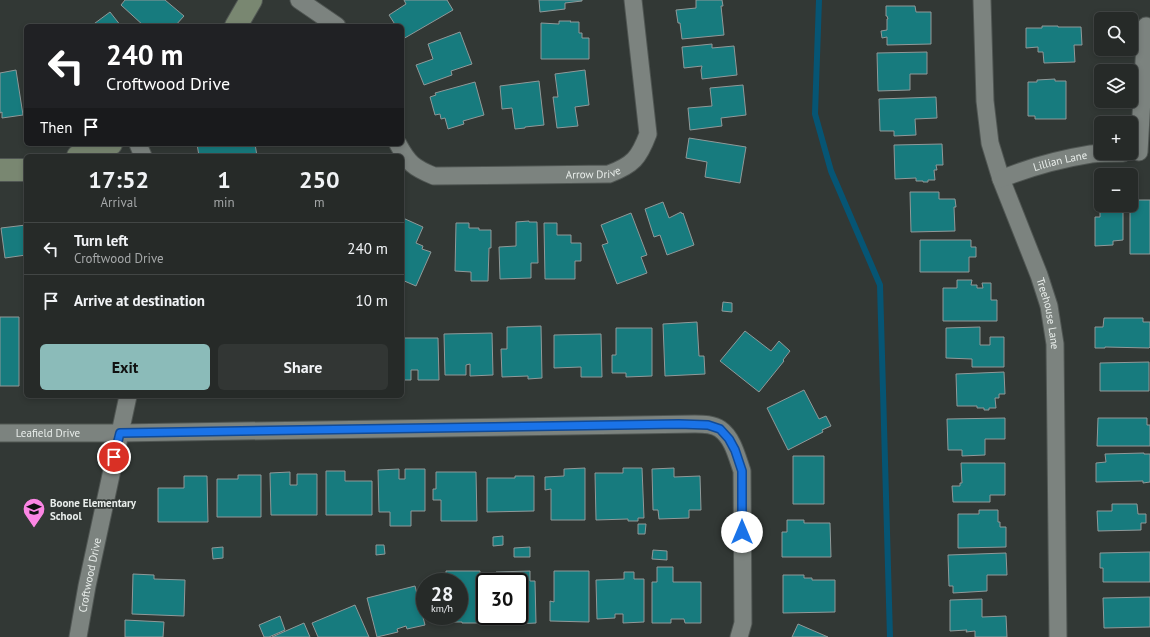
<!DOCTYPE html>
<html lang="en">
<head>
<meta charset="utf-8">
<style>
	:root { --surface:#262a28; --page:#323634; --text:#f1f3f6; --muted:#a4a7a8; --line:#424645; --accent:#8bbbb9 }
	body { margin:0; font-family:"PT Sans",sans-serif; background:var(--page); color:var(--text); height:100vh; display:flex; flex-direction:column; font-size:15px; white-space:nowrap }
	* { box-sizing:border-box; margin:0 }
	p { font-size:13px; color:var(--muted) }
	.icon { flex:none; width:22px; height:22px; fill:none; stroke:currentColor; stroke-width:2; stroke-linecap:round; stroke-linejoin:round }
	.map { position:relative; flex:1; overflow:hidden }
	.side { position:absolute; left:24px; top:154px; width:380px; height:244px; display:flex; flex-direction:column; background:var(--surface); border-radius:6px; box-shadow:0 2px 6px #0003,0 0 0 1px var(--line) }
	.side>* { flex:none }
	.hud { position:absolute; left:24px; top:24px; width:380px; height:122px; border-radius:6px; box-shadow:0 2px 6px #0003,0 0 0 1px var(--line); background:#202124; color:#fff; overflow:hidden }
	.fabs { position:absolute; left:1094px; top:12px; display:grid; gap:8px }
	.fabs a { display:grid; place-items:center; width:44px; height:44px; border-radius:6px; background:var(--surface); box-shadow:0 2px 6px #0003,0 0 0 1px var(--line); font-size:20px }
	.speed { position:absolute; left:416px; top:573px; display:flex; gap:8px; font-size:20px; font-weight:700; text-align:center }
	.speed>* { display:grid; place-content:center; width:52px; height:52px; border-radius:50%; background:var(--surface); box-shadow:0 2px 6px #0003,0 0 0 1px var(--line); line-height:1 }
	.speed small { font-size:10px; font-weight:400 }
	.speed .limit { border:2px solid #111; border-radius:6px; background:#fff; color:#111 }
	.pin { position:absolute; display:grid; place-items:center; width:34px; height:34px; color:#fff; margin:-17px; border:2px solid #fff; border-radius:50%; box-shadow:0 1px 4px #0007 }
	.me { position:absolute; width:44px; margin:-22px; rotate:0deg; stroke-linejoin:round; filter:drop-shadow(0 0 3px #0008) }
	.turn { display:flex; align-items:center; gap:14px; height:84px; padding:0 16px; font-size:18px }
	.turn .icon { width:52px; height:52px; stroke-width:2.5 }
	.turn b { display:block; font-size:28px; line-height:34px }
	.then { display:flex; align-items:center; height:38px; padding:0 16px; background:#0003; gap:8px; font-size:15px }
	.eta { display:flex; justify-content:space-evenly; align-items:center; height:68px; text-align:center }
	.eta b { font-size:24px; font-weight:700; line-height:28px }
	.cta { display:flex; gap:8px; margin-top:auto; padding:8px 16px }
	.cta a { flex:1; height:46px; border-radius:6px; background:var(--accent); color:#111; font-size:16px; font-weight:700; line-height:46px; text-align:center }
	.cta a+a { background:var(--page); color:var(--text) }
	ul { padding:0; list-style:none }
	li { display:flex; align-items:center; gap:12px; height:52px; padding:0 16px; border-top:1px solid var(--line) }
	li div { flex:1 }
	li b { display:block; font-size:15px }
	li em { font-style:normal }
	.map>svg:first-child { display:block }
</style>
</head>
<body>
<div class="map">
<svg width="1150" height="637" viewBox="0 0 1150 637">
	<rect width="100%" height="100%" fill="#323835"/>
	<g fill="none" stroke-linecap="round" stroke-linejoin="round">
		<path stroke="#065574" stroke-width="6" d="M819,0l-4,114 16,57 49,114 10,352"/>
	</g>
	<path fill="#177b7e" stroke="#909999" d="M125,0h40l19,16 -9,10h-31l-23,-21z
		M404,0h43l6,10 -50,29 -1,-2v-11h-6l-7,-11 17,-11z
		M539,0h43v1l-17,2v6l-25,3z
		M696,0h26l1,6h-2l3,29 -42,4 -2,-16h-2l-2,-13 20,-2z
		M886,6h29l1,6h15v32l-44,1v-8l-5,1 -1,-7 6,-1v-11h1l-1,-3h-1z
		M110,12l11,14h-30z
		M559,21h12l-1,1h9v11h3v5h7v21h-48v-36l18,1z
		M1042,26h16v1h23l1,18h-8l1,17 -31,1 -1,-11h-5v-5l-12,1v-20h16z
		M460,32l12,32 -21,7 1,4 -28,10 -8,-20 17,-6 -5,-15z
		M712,44v4l22,-2 3,29 -35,4 -1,-9 1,-4 -18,2 -2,-21z
		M927,52v22h-17v16l-32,1 -1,-38z
		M16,70l7,45 -21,3v-6l-2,1v-40z
		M585,70l4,35 -14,2 3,19 -21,2 -4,-31h5l-3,-23z
		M1055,79v2h11v38h-31v-3h-7v-34h9v-2z
		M1097,79h4v14h-5z
		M539,81l5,44 -19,2v1l-10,1 -3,-21 -10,1 -2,-23z
		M475,82l9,33 -21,6 1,3 -16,5 -3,-11 -4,1 -1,-5 -5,1 -5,-18 6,-2 -1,-2z
		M743,85l3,30 -25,3 1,8 -32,4 -2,-22 24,-2 -2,-18z
		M936,97l1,21 -22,1 1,16 -22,1v-5h-14l-1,-32z
		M689,138l57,9 -6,36 -35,-6 2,-15 -21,-4z
		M197,144h58l2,12h-58z
		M942,144l1,21h-7l1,5h-3l1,10h-7v2h-5v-1h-7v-3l-21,1 -1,-34z
		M910,192h29v7h16l1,8h-2l1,24 -44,1z
		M1100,200h1v5h22v35l-10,1v4l-18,1v-29h5z
		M1131,200h19v54h-20v-49h1z
		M663,202l6,16 12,-6 1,2 1,-1 11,32 -27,10 -7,-20 -6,2 -9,-28z
		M631,213l16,42 -6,2 6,16 -30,11 -15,-39 6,-2 -7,-18z
		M403,218l20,9 -7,16 7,3 -1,3 9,3 -15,34 -14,-6v-59z
		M529,221v1h8l1,41h-7v15l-31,1 -1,-32 17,-1v-24z
		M25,222h1v33l-21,3 -4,-30 25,-3z
		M456,223h13v5h10v2h12v18h-2l-1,33h-17v-9l-16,-1z
		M544,223h13v12h14v8h10v18h-6v18h-30z
		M920,240h51v7h5v10h-7v15h-49z
		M957,280h15l-1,5h6v3h6l-1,-5h9v17h6v21h-54v-33h14z
		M723,302l9,1v9l-10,-1z
		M0,317h19v69h-19z
		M1104,318h39v4h7v25l-1,1 -44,-1v1h-10v-21h8z
		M697,322l2,34h5l1,18 -40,2 -2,-52z
		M541,326l1,52 -14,1v-3l-26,1 -1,-28h6v-22z
		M980,327v18h10v-8h14v30h-32v-8l-26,-1v-30z
		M616,328h36v48l-26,1v-4h-14v-18h4z
		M745,331l26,20 8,-10 11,10 -7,9 1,1 -25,31 -39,-31z
		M492,333l1,42 -23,1v-12l-4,1v10h-21l-1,-41z
		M601,334l1,43h-21v-10l-27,1v-33z
		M402,338h36l1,42h-21v-10h-7v10h-9z
		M1149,362v29h-49v-28z
		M1004,372l1,22h-6v4h-4l1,10h-7v2h-5v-2h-7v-2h-20l-1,-32z
		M804,390l15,29 7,-3 5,10 -9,4 1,2 -35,18 -21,-42z
		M1005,418v21h-20v16l-23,1v-6h-14l-1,-31z
		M1098,418h49v7h3v21h-53z
		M1144,453v1h6v28l-7,1v-2l-47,1v-19l10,-1 -1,-8z
		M793,456h31v48h-31z
		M961,463h44v32h-15v7h-37l-1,-16h8v-3h2z
		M585,468v52h-34v-31l-6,1v-13l19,-1v-7z
		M623,468h19l2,50h-6v3h-10v-2l-32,1 -1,-47h28z
		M674,468v9l26,-1 1,34h-12v8l-30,1 -1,-9h-5l-1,-41z
		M399,469v10h6v-10h20v42h-14v15h-21v-14h-11l-1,-42z
		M326,471h19v10h27v34h-46z
		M290,472v13h7v-11h20v41h-46l-1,-42z
		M436,472h40l1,49h-36v-21h-8v-11h3z
		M238,475h23v42h-44v-38h21z
		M184,476h23l1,46h-50v-34h26z
		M515,476h19v35l-47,1v-34h28z
		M1112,504h25l1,10h8v9h-5v7l-43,1 -1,-20h15z
		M979,510h19v12h2v5h6v20l-48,1v-34h21z
		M787,520h17v3h26l1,34h-49v-25h5z
		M638,524h8l-1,10h-7z
		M503,536v9l-10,1v-9z
		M376,545h8l1,9 -9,1z
		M223,547v11l-10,1 -1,-11z
		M530,547v10h-16v-9z
		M653,550l14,1v9l-15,-1z
		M1150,552v30h-47v-14h-3v-15z
		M1006,553l1,22h-20v16l-34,2v-7h-4l-1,-31z
		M657,567h16v15h28v41h-16l-1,-4h-13v4h-19v-41h5z
		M446,571h34v52h-18v-1h-16v-6h13v-34h-13z
		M530,571v10h5l1,42 -21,1v-8h4v-34h-31h8v-10z
		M554,571h35v51l-39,-1v-20l4,1z
		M624,572h10v7h10v43l-21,1v-9h-8v4l-18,1 -1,-39 28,-1z
		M133,574l21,1v4l31,1 -1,36 -52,-2z
		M783,575h21v3h8v2h23v32l-52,1z
		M415,586l10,39 -18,4 -1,-3 -9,3 1,3 -21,5 -10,-39z
		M1150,597v30l-46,1 -1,-30z
		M982,599v18l24,-1 1,21h-32v-6l-9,1 1,-2 -17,1v-31z
		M355,605l14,32h-51l-6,-14z
		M280,616l5,14 -16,7h-5l-5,-12z
		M125,620l39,2 -1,15h-38z
		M304,623l6,14h-38z
		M798,624l30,13h-36z"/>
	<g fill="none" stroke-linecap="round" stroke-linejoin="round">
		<g stroke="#505653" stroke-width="19">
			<g id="street">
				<path d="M299,0l38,26"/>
				<path id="s1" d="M982,0l3,101 5,42 11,36 38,96 10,31 6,38 3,293"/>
				<path d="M138,144l5,12"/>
				<path id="s2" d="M398,144c10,19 16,24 36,32l175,-2c24,-9 30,-16 39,-40l-15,-134"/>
				<path d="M1139,152l7,-126"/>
				<path id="s3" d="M1001,179c29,-12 59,-20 90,-25 11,-1 21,-1 32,-1"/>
				<path id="s4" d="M0,433h120l575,-9c8,0 18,0 25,5 13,9 17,28 22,42l1,152 -4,14"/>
				<path id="s5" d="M78,637l9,-51 41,-190"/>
			</g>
		</g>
		<g stroke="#505653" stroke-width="24">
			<path id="secondary" d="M236,26l15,-26
				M78,156l33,-12
				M0,170h26"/>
		</g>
		<use href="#street" stroke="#7c837f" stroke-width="17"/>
		<use href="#secondary" stroke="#798771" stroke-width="22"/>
	</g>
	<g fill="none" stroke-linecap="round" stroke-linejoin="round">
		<g stroke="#114b97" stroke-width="10">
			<path id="route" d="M114,457l6,-24 559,-9 29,1 12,4 9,10 6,11 7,21v61"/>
		</g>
		<use href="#route" stroke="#1a73e8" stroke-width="7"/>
	</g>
	<defs>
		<g id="school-pin" transform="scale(1.15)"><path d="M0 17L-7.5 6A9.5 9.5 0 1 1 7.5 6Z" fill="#fc86e4" stroke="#323835"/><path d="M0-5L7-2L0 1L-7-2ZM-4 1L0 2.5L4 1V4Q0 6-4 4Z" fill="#111"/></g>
	</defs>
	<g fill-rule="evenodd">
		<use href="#school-pin" x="34" y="509"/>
	</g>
	<g text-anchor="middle" stroke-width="3.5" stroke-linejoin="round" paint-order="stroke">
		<g font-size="11" fill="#e9eeeb" stroke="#323835">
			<text dy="4" stroke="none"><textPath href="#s3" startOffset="62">Lillian Lane</textPath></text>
			<text dy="4" stroke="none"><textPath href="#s2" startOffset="209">Arrow Drive</textPath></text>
			<text dy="4" stroke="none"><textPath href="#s1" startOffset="324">Treehouse Lane</textPath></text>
			<text dy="4" stroke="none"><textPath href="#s4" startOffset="48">Leafield Drive</textPath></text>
			<text dy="4" stroke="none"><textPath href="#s5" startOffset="63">Croftwood Drive</textPath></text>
		</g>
		<g font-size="11" font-weight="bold" fill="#e9eeeb" stroke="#323835" text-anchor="start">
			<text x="50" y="507">Boone Elementary<tspan x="50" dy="13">School</tspan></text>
		</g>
	</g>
</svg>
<div class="fabs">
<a><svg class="icon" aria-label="search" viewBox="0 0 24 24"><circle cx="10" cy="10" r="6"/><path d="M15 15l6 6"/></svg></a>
<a><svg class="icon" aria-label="layers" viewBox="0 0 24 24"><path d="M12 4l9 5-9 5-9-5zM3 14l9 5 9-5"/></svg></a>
<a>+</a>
<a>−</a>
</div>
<div class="speed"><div>28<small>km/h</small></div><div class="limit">30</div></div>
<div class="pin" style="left:114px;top:457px;background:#d93025"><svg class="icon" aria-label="arrive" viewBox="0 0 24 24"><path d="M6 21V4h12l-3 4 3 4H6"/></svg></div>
<svg class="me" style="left:742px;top:532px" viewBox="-20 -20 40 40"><circle r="19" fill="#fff"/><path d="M0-13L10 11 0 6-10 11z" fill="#1a73e8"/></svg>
<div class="hud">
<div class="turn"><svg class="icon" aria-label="left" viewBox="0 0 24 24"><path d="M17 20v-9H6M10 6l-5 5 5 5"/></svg><div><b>240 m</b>Croftwood Drive</div></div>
<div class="then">Then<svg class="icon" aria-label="arrive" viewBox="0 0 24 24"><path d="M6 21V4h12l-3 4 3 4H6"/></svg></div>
</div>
<section class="side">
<div class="eta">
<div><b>17:52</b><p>Arrival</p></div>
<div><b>1</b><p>min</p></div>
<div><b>250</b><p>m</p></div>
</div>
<ul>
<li><svg class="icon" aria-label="left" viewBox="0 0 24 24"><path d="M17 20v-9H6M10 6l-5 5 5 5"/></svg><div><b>Turn left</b><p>Croftwood Drive</p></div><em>240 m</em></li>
<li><svg class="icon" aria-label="arrive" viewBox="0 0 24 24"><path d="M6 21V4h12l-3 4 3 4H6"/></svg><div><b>Arrive at destination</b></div><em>10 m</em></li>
</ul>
<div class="cta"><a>Exit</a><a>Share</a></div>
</section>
</div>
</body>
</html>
